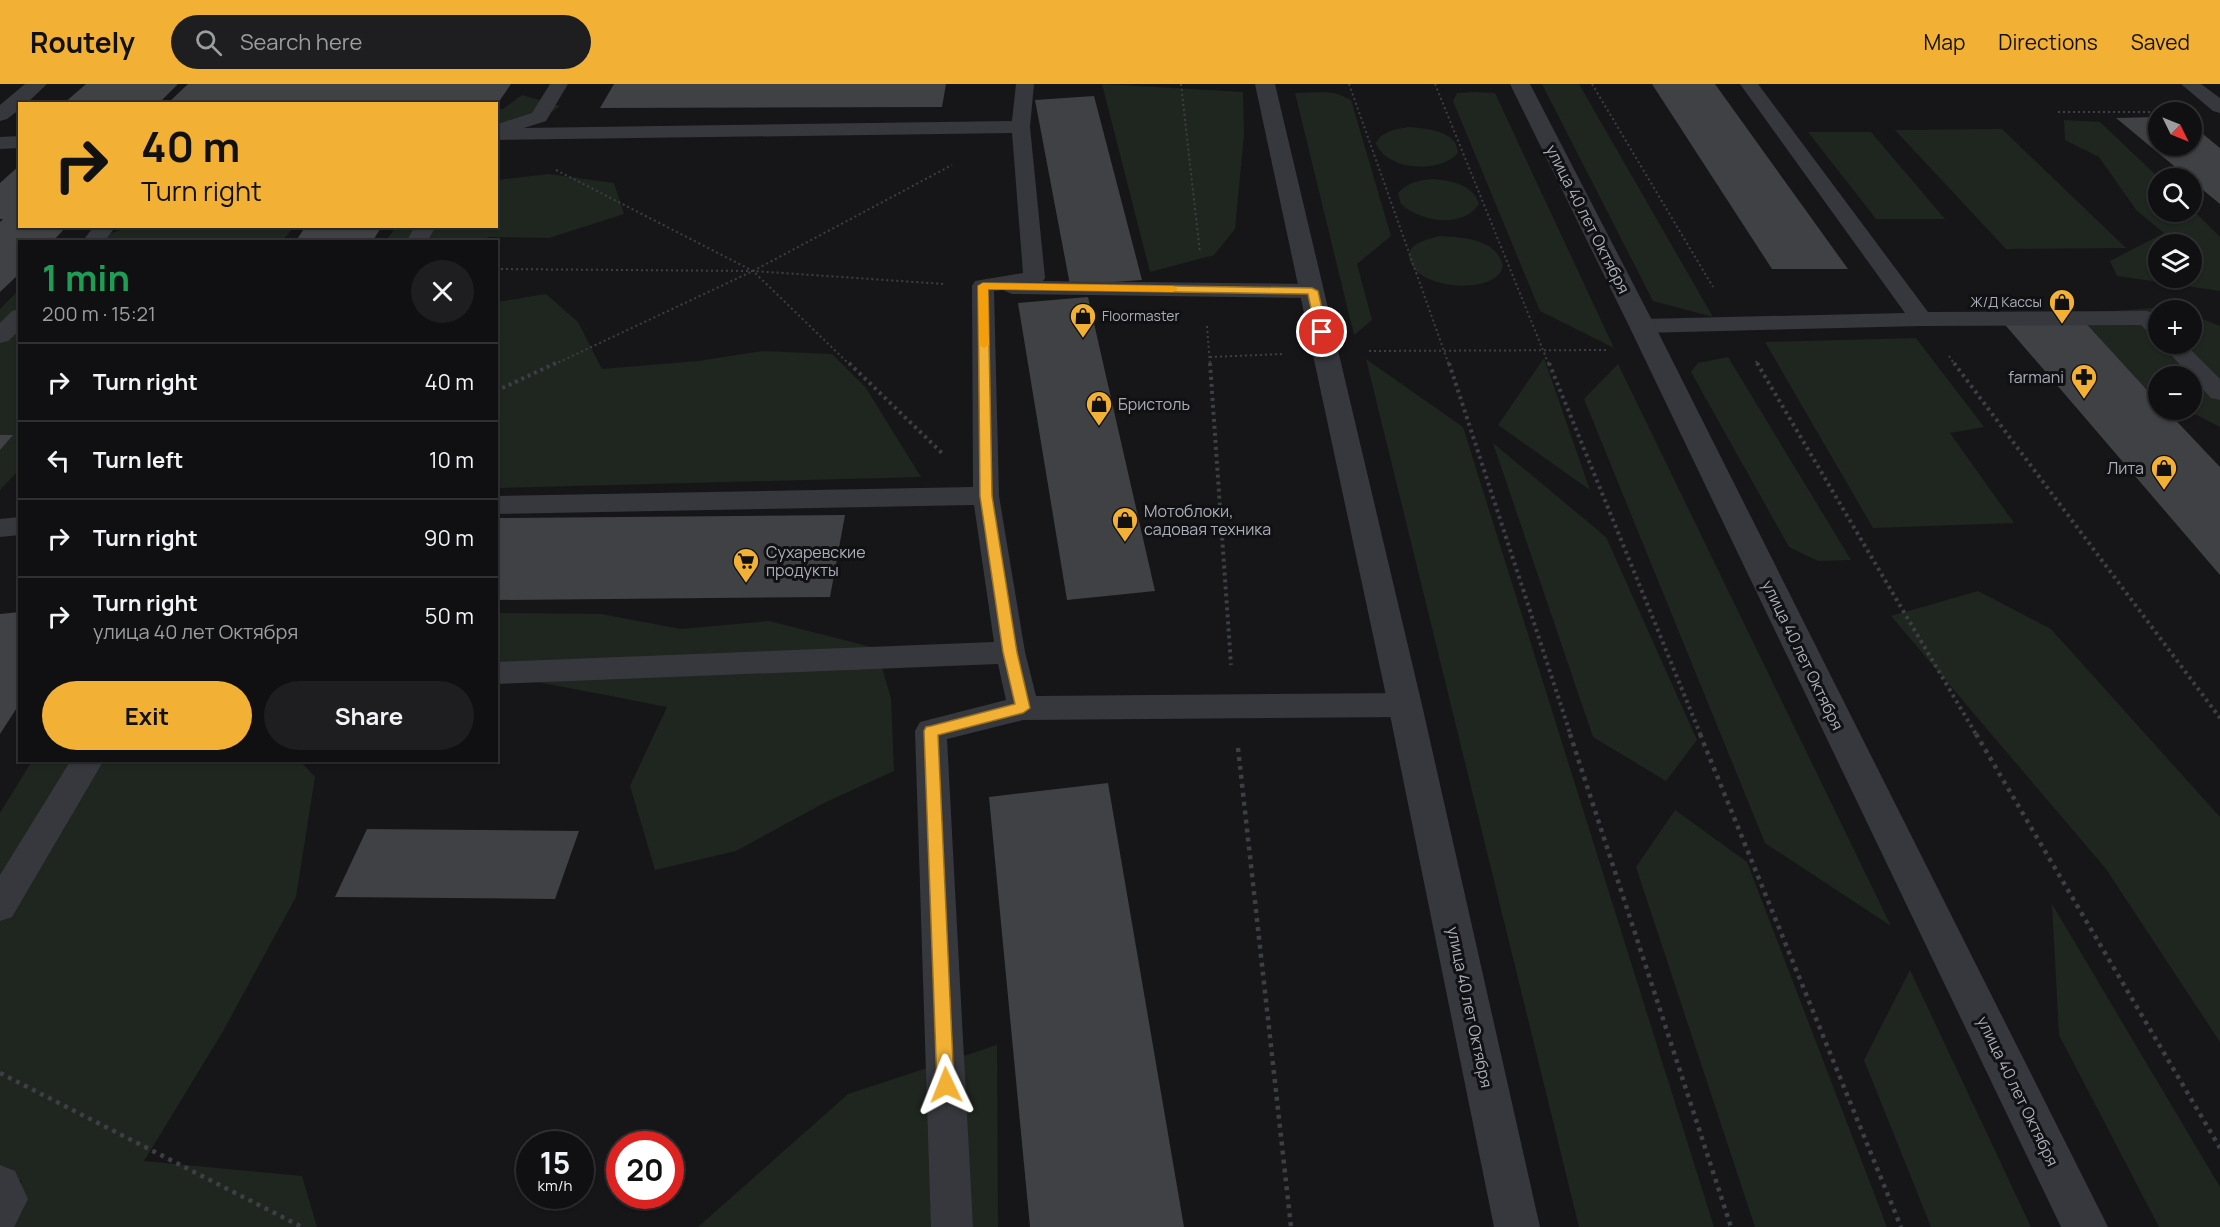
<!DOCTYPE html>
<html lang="en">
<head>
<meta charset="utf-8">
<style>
	:root { --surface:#101012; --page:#1e1e20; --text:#f1f3f6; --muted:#9c9d9f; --line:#303032; --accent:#f2b134 }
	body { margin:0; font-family:Manrope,sans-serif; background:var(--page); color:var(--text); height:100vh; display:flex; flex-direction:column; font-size:22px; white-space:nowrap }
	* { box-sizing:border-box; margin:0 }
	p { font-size:20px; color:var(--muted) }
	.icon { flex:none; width:33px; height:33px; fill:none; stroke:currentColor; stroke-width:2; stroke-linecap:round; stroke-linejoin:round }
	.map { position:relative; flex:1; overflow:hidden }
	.sheet { position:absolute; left:18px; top:156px; width:480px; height:522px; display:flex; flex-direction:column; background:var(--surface); border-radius:0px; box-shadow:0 2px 4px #0004,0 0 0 2px var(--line) }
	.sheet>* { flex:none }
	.banner { position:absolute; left:18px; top:18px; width:480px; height:126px; border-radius:0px; box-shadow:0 2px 4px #0004,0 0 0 2px var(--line); background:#f2b134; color:#111; overflow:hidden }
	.needle { width:39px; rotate:133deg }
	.buttons { position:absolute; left:2148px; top:18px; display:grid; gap:12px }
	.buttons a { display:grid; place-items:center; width:54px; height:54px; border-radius:50%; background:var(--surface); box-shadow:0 2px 4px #0004,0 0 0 2px var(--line); font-size:30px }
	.speed { position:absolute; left:516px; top:1047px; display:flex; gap:12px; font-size:30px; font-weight:700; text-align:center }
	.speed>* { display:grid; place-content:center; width:78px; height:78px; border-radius:50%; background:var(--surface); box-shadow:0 2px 4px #0004,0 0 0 2px var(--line); line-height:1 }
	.speed small { font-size:15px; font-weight:400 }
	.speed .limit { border:9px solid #d22; background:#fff; color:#111 }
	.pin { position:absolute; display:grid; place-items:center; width:51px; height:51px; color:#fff; margin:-26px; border:3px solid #fff; border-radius:50%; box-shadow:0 2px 6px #0007 }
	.me { position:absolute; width:66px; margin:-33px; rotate:358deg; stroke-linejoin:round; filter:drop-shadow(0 0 4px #0008) }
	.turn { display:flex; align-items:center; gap:21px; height:126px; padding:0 24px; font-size:27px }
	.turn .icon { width:78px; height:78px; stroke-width:2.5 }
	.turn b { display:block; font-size:42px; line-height:51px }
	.round { display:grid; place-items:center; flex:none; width:63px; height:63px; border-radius:32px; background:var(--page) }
	.headline { display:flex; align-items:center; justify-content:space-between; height:102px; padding:0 24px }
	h1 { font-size:36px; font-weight:700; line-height:45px; color:#1e9e55 }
	.cta { display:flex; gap:12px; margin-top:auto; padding:12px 24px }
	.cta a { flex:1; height:69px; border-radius:36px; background:var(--accent); color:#111; font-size:24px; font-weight:700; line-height:69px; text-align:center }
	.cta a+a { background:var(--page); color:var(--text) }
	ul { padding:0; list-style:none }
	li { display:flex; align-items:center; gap:18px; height:78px; padding:0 24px; border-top:2px solid var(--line) }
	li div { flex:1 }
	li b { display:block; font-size:22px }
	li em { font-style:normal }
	header { display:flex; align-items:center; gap:36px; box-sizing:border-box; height:84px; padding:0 30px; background:var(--accent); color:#111 }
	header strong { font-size:28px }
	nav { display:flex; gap:33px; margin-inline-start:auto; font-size:21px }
	.search { width:420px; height:54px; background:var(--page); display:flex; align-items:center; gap:15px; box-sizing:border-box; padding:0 21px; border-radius:33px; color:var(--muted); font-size:22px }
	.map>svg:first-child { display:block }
</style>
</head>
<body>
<header>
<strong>Routely</strong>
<div class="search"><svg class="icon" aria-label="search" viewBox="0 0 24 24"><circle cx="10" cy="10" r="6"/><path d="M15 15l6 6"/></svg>Search here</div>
<nav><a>Map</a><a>Directions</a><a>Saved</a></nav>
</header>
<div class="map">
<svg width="2220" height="1143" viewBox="0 0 2220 1143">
	<rect width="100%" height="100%" fill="#161618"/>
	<path fill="#1e261f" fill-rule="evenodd" d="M1102,0l141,8 1,43 -9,94 -21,26 -64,17z
		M1542,0h37l134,233 -60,-16z
		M1326,8l12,2 13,6 40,136 -34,28 15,56 -18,15 -59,-242z
		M1475,8l20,1 119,255 -74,-37 -87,-210 4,-8z
		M522,11l38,11 -19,14 -44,15 -1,-25 7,-1z
		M2064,36l36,2 59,56 -1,34h34v-3l28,28v54l-103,-15 -7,-15 54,-28 -27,-22 -38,-54 -34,-17zM2158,160h34v34h-34z
		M1410,43c17,2 48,4 48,26 -18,21 -72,18 -82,-10 7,-13 21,-14 34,-16z
		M2002,45l124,119 -120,1 -111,-119z
		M1808,48h63l74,87h-69z
		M549,90l65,9 10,31 -75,24 -61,-1 -2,5h-101l11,-15 100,-1 1,-46z
		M1434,95c18,2 40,6 45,25 -17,25 -57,18 -78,0l-3,-11c10,-11 22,-13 36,-14z
		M128,143h166l-12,14 -194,1z
		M1440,152c20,1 51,2 61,24 3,6 1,12 -4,16 -19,17 -77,11 -87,-14 -7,-18 18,-23 30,-26z
		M19,206v180l-19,20v-181z
		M546,210l32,28 24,47 96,-8 64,-10 70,3 34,34 55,89 -424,11v-186z
		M2169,223l9,3h-20v34h34v-29l28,11v101l-33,-17h5v-34h-34v18l-49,-25 -53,-54z
		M1916,254l68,89 -34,6 64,90 -141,5 -108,-186z
		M1728,273l123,203 -33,1 -29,-14 -98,-175 7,-9z
		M1544,274l46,132 -92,-65z
		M1366,275l97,68 251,800h-135z
		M1618,280l273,562 -126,-83 -181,-444z
		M1493,359l113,94 91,203 -31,41 -73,-44z
		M1978,507l73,38 169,188v225l-114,-173 -215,-253z
		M496,529l105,1 80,15 88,-8 107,27 15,50 3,73 -70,32 -88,48 -81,19 -25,-84 37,-79 -170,-33z
		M32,677h268l15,16 -19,120 -74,136 -78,128 158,15 15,51h-315l20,-46 -22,-2v-366z
		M1675,726l72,52 140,365h-132l-119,-360z
		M2052,820l168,283v40h-61l-100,-192z
		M1910,886l121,257h-100l-67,-167z
		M997,961l1,182h-300l150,-133z"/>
	<path fill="#404145" d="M86,0h92l-20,20h-95z
		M188,0h323l-15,22v-2h-329z
		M614,0h332l-4,23 -342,1z
		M1652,0h63l133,185h-76z
		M1094,12l48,184 -72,5 -35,-185z
		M2158,33v29h34v-21l28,23v56l-104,-86z
		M20,81v61h47l-15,16h-32v31l-20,19v-70l3,-3h-3v-36z
		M306,142h76l-10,16h-77z
		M1088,213l67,294 -88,9 -49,-297z
		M2081,234l77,84v8h8l54,57v108l-219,-255z
		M0,351h13l-13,15z
		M845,431l-15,82 -334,3v-82z
		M20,528v91l-20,31v-120z
		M1108,699l76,444h-154l-41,-430z
		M367,745l212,2 -24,68 -220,-2z"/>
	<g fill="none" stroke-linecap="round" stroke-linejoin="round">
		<path stroke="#3d3f44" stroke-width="2" stroke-dasharray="2 3" stroke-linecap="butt" d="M1181,0l19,169
			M1349,0l100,281
			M1435,0l114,281
			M1592,0l121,203
			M2058,28h110
			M556,86l197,101 191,13
			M496,185l257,2 -200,94
			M1207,242l3,39
			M1369,267l239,-1
			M1949,272l6,9
			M1210,273l74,-3
			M1756,277l2,4
			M850,281l-97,-94 199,-106"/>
		<path stroke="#3d3f44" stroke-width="4" stroke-dasharray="3 4" stroke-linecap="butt" d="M849,279l95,92
			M1210,279l21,302
			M1449,279l122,373
			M1549,279l152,373
			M1757,279l220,373
			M1954,279l266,355
			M496,307l60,-28"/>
		<path stroke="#3d3f44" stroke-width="4.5" stroke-dasharray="4 5" stroke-linecap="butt" d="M1570,650l161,493
			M1700,650l201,493
			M1976,650l244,414
			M1238,664l53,479
			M0,989l302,154"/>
		<path fill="#37383d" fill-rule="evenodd" d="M550,0h18l-22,37 -22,7 488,-7 4,-37h18l-4,43 15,151 -2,3 269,3 8,2 3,5 -3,5 -8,2 -300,-4 -9,-4 -9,1 5,205 26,156 11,44 369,-3 11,4 5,8 -5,8 -11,4 -382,3 -76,19 26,488h-42l-16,-496 5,-9 86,-22 -8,-36 -502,20v-22l498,-20 -20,-137 -478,9v-18l477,-9 -1,-201 3,-5 48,-8 -11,-140 -516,7 2,-16 34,-11z
			M1740,0h18l170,228 219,-1 11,5v20l-8,-2 -9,-9 -220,1 -279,7 -8,-2 -4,-5 4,-5 8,-2 263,-6z
			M2181,0h20l19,14v15l-7,-2z
			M20,52v12l-20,1v-12z
			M94,142h22l-12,16h-22z
			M415,142h21l-9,16h-21z
			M20,225v21l-12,11 -8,2v-20l12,-12z
			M2161,260h24l35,35v21l-9,-2z
			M20,433v18l-20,2v-18z
			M71,676h33l-92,157 -12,4v-46z
			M0,1081l15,6 13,28 -14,28h-14z"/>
		<path fill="#37383d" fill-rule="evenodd" d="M25,0h22l-21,20h-6v5l-13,10 -7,2v-16z"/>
		<path fill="#37383d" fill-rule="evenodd" d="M1255,0h20l147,621 118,522h-46l-106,-522z
			M1510,0h20l125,242 453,901h-47l-432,-901z"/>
	</g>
	<path fill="#f2b134" stroke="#9d7322" stroke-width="1.5" d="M983,199l329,5 6,3 9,41 -5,3 -6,-3 -8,-38 -320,-5 4,207 25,156 13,56 -7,5 -85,22 16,350 -2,6 -6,3 -7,-3 -2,-6 -13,-354 2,-4 5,-1 84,-22 -12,-52 -23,-156 -2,-210z"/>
	<path fill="#f59e0b" d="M983,199l190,3 5,3 -5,3 -185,-3 1,56 -5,3 -5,-3 -1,-59z"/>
	<defs>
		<g id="shop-pin" transform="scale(1.35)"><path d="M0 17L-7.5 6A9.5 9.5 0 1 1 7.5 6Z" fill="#f2b134" stroke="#111113"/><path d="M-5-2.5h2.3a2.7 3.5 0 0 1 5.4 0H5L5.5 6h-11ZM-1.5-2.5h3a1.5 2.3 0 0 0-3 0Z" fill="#111"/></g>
		<g id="pharmacy-pin" transform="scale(1.35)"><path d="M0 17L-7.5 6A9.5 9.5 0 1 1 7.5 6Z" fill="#f2b134" stroke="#111113"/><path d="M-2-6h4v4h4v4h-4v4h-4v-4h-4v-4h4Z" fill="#111"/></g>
		<g id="supermarket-pin" transform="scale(1.35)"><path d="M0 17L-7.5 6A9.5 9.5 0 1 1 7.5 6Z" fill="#f2b134" stroke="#111113"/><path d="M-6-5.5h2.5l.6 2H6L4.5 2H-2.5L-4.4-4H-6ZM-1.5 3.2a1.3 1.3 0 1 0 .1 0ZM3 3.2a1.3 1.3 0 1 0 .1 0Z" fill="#111"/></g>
	</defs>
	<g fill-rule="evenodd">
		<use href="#shop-pin" x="2062" y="218"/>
		<use href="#shop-pin" x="1083" y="232"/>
		<use href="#pharmacy-pin" x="2084" y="293"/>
		<use href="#shop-pin" x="1099" y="320"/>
		<use href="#shop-pin" x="2164" y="384"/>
		<use href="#shop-pin" x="1125" y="436"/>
		<use href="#supermarket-pin" x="746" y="477"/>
	</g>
	<g text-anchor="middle" stroke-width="6" stroke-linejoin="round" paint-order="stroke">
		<g font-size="14" fill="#a8adb8" stroke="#111113" text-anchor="end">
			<text x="2042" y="223">Ж/Д Кассы</text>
			<text x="1102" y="237" text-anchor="start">Floormaster</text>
		</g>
		<g font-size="16" fill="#a8adb8" stroke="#111113">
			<text transform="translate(1588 135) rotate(63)" y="6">улица 40 лет Октября</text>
			<text transform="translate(1803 571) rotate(64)" y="6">улица 40 лет Октября</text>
			<text transform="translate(1470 923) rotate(78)" y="6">улица 40 лет Октября</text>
			<text transform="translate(2018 1007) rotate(64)" y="6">улица 40 лет Октября</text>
		</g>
		<g font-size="16" fill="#a8adb8" stroke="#111113" text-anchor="start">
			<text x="2064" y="299" text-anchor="end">farmani</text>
			<text x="1118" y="326">Бристоль</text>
			<text x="2144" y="390" text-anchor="end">Лита</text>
			<text x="1144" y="433">Мотоблоки,<tspan x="1144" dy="18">садовая техника</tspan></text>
			<text x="766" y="474">Сухаревские<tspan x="766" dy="18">продукты</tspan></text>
		</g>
	</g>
</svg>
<div class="buttons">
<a><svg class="needle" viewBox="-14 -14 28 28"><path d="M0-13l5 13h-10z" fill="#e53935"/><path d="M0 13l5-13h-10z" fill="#9c9d9f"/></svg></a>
<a><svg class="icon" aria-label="search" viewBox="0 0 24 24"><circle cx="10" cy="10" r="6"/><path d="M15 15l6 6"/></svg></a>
<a><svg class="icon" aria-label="layers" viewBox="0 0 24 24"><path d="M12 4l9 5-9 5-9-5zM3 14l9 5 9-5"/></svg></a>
<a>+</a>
<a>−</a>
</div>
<div class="speed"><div>15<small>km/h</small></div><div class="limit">20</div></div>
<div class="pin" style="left:1322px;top:248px;background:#d93025"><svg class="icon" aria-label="arrive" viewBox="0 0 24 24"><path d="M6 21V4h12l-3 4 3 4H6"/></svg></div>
<svg class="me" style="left:946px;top:1001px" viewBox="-20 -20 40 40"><path d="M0-17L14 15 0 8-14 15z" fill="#f2b134" stroke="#fff" stroke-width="4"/></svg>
<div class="banner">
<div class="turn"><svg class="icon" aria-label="right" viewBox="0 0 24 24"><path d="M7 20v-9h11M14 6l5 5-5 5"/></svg><div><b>40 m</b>Turn right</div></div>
</div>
<section class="sheet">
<div class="headline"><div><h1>1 min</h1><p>200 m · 15:21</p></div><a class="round"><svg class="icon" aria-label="close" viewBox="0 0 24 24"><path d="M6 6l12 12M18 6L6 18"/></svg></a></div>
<ul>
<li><svg class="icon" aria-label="right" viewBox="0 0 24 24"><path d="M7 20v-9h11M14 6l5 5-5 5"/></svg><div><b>Turn right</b></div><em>40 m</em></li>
<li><svg class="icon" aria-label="left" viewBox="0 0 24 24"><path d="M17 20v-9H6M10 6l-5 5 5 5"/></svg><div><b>Turn left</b></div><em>10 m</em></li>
<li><svg class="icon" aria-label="right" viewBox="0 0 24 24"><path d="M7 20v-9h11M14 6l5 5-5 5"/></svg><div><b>Turn right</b></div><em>90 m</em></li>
<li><svg class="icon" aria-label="right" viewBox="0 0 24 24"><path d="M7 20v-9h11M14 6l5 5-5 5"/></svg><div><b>Turn right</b><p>улица 40 лет Октября</p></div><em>50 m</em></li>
</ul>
<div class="cta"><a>Exit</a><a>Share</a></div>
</section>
</div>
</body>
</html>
